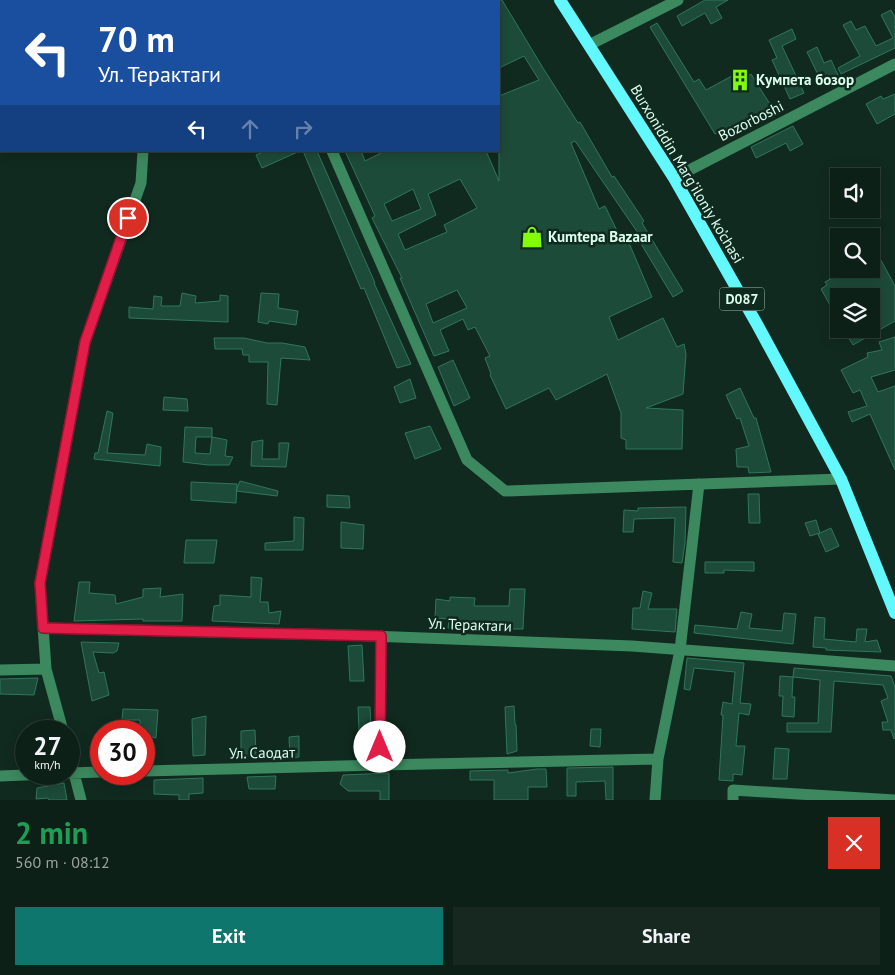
<!DOCTYPE html>
<html lang="en">
<head>
<meta charset="utf-8">
<style>
	:root { --surface:#0d2017; --page:#162820; --text:#f1f3f6; --muted:#9aa3a1; --line:#2d3e36; --accent:#0f766e }
	body { margin:0; font-family:"PT Sans",sans-serif; background:var(--page); color:var(--text); height:100vh; display:flex; flex-direction:column; font-size:19px; white-space:nowrap }
	* { box-sizing:border-box; margin:0 }
	p { font-size:16px; color:var(--muted) }
	.icon { flex:none; width:28px; height:28px; fill:none; stroke:currentColor; stroke-width:2; stroke-linecap:round; stroke-linejoin:round }
	.map { position:relative; height:800px; overflow:hidden }
	.sheet { display:flex; flex-direction:column; background:var(--surface); flex:1 }
	.sheet>* { flex:none }
	.banner { position:absolute; left:0px; top:0px; width:500px; height:152px; box-shadow:0 2px 12px #0003,0 0 0 1px var(--line); background:#1a4fa0; color:#fff; overflow:hidden }
	.tools { position:absolute; left:830px; top:168px; display:grid; gap:10px }
	.tools a { display:grid; place-items:center; width:50px; height:50px; border-radius:0px; background:var(--surface); box-shadow:0 2px 12px #0003,0 0 0 1px var(--line); font-size:25px }
	.speed { position:absolute; left:15px; top:720px; display:flex; gap:10px; font-size:25px; font-weight:700; text-align:center }
	.speed>* { display:grid; place-content:center; width:65px; height:65px; border-radius:50%; background:var(--surface); box-shadow:0 2px 12px #0003,0 0 0 1px var(--line); line-height:1 }
	.speed small { font-size:12px; font-weight:400 }
	.speed .limit { border:8px solid #d22; background:#fff; color:#111 }
	.pin { position:absolute; display:grid; place-items:center; width:42px; height:42px; color:#fff; margin:-21px; border:2px solid #fff; border-radius:50%; box-shadow:0 1px 5px #0007 }
	.me { position:absolute; width:55px; margin:-28px; rotate:0deg; stroke-linejoin:round; filter:drop-shadow(0 0 4px #0008) }
	.turn { display:flex; align-items:center; gap:18px; height:105px; padding:0 15px; font-size:22px }
	.turn .icon { width:65px; height:65px; stroke-width:2.5 }
	.turn b { display:block; font-size:35px; line-height:42px }
	.lanes { display:flex; align-items:center; height:48px; padding:0 15px; background:#0003; justify-content:center; gap:25px; direction:ltr }
	.lanes .off { opacity:.35 }
	.round { display:grid; place-items:center; flex:none; width:52px; height:52px; border-radius:0px; background:var(--page) }
	.head { display:flex; align-items:center; justify-content:space-between; height:85px; padding:0 15px }
	h1 { font-size:30px; font-weight:800; line-height:38px; color:#1e9e55 }
	.cta { display:flex; gap:10px; margin-top:auto; padding:10px 15px }
	.cta a { flex:1; height:58px; border-radius:0px; background:var(--accent); color:#fff; font-size:20px; font-weight:800; line-height:58px; text-align:center }
	.cta a+a { background:var(--page); color:var(--text) }
	.map>svg:first-child { display:block }
</style>
</head>
<body>
<div class="map">
<svg width="895" height="800" viewBox="0 0 895 800">
	<rect width="100%" height="100%" fill="#112a1f"/>
	<path fill="#1d4b39" stroke="#2f775b" fill-rule="evenodd" d="M499,0h3l41,68 35,55 2,-1 32,55 2,-1 30,45 -2,2 41,68 -10,6 -36,-60 3,-1 -65,-95 -4,2 28,66 6,-3 19,39 5,-2 23,54 -43,20 9,23 45,-22 14,29 7,-3 2,10 -3,40 -37,14 37,2 -1,39h-56v-9l-5,-2v-25l-14,-39 -51,26 -7,-12 -43,21 -16,-34 1,-1 -6,-16 5,-2 -15,-29 -7,3 -5,-11 -23,11 9,21 -15,5 -34,-78h2l-30,-60 3,-2 -30,-65h16l4,10 20,-10h101l13,30v-85l40,-16 -15,-24 -25,12zM460,179l17,29 -33,17 3,7 -42,18 -7,-16 38,-19 -8,-21zM413,189l8,20 -29,12 -8,-17zM457,290l10,18 -34,15 -7,-19z
		M705,0h23l-12,7 6,11 -11,6 -6,-11 -23,13 -5,-10z
		M891,10l4,7v31l-54,26 -3,-6 22,-12 -17,-31 8,-4 5,9 9,-4 11,20 17,-8 -12,-23z
		M657,23l37,59 5,-3 7,11 35,-19 5,7 5,-4 22,35 -21,13 -2,-4 -23,13 -1,-3 -11,6 -65,-107z
		M792,29l4,10 -14,7 22,47 -14,6 -18,-39 5,-2 -8,-18z
		M817,47l7,16 7,-3 7,15 -16,8 -15,-31z
		M895,94v20l-18,10 -11,-20 15,-8 2,3z
		M793,126l10,18 -13,7 -4,-8 -30,15 -5,-11z
		M266,151h34l-38,17 -6,-13z
		M303,151h14l58,132h-1l37,81 -14,4 -33,-80 -3,1z
		M877,253l18,33v35l-42,24 -10,-16h28v-33h-32v25l-18,-32 6,-4 -2,-3 24,-13h22v-13z
		M182,293l14,3 -1,7 25,-2v-6l8,1v26l-99,-4v-11l24,2 1,-13 8,1 -1,9h19z
		M261,293l18,1 -1,14 20,3 -2,14 -27,-4 -1,3 -10,-2z
		M895,337v33l-24,7 7,15 17,-6v84l-25,-56 -18,8 -4,-10 19,-6 -7,-16 -7,3 -12,-23 27,-13 -1,-4 15,-3 -3,-8z
		M214,338h30l23,5h15l23,4 5,13 -29,-2 -4,47 -10,-1 1,-42h-19v-7h-6l-1,-6h-27z
		M453,360l17,38 -16,8 -16,-39z
		M410,379l6,19 -16,5 -6,-16z
		M740,388l14,30h2l15,54 -22,1 -1,-6h-11l-1,-18 13,-3 -9,-28 -3,1 -11,-24z
		M164,397l23,2 1,12 -25,-1z
		M107,411l6,2 -6,40 38,2 2,-11 14,3 -1,19 -66,-7 1,-6h3z
		M430,426l11,23 -26,10 -10,-26z
		M185,427l27,1v9l15,3 -2,16 8,1 -4,8h-21l-25,-3zM196,437h16l-2,17 -15,-1z
		M263,440l-1,19h17v-16h10l-3,24 -35,-1 1,-24z
		M240,481l38,10 -1,5 -41,-5z
		M191,482l46,2 -1,19 -45,-3z
		M748,494h11l1,29h-11z
		M327,495l22,1 1,12 -23,-1z
		M686,507l-1,36 -3,20 -9,-1 2,-44 -41,1 -1,13h-10l1,-22 14,1v-3z
		M294,517l10,1 -1,32h-38v-7l29,-2z
		M816,520l4,13 -10,3 -5,-13z
		M341,522l23,3 -1,24 -22,-1z
		M831,528l8,18 -13,6 -8,-18z
		M186,540h31l-3,23h-30z
		M705,562h49v9l-30,-1v3h-19z
		M251,577l11,1 -2,24h8l1,11 12,-2 -2,13 -67,-3 2,-15 6,-1v-10l31,2z
		M79,582h11l-1,11 26,2 1,9 27,-7v-8l18,-1 -1,9 23,-3 -1,27h-39v-2l-69,2z
		M510,589h15l-2,40h-50l-25,-1 1,-9 -14,-1 1,-19 14,2v-4l25,1 -1,8h35z
		M643,591l9,2 -4,16h29l-2,23 -43,-3 1,-21h7z
		M741,612l11,2 -3,14 33,3 2,-18 12,1 -3,30 -99,-11 1,-8 42,4z
		M815,617l10,1 -1,21 32,3 1,-13h10l-2,13 12,-2 4,12 -55,-2v-2l-13,-1z
		M81,642l38,1 -2,8 -4,2 -20,-1 6,21 5,-1 5,23 -17,6z
		M362,645l2,36h-14l-2,-35z
		M687,658l57,5 -4,40 11,1 -2,11 -10,-2 -3,33h9l-3,29 -9,-1v7l-14,-1 4,-65h-2l2,-13 9,2 3,-32 -41,-4 -4,22 -6,-1z
		M794,668l97,8 4,11v51l-1,1 -3,-9h-8l-1,-8h6l-7,-21 7,-3 -5,-13 -49,-4 -3,51h-44v-9h31l2,-43 -27,-3z
		M780,676l13,1 -1,20h3l-1,20 -12,-1 1,-20h-4z
		M38,678l-4,17 -34,-1v-15z
		M514,706l1,18 1,1 1,26 -10,3 -2,-47z
		M358,707h12l2,47 -12,1z
		M123,709l35,1 -2,28 -12,-3v-4h-4v-11h-18z
		M206,716l-1,39 -12,1 -1,-37z
		M591,729h10l-1,18 -10,-1z
		M255,730l1,25 -15,2v-26z
		M299,736v21l-9,1 -1,-21z
		M775,748l14,1 -2,30h-14z
		M613,767v33h-7l-1,-19 -29,1v14h-9v-28z
		M537,769h9l1,18h-19v13h-34v-20h-24v-9l38,-1v3z
		M389,773v27h-9v-9h-32l-8,-7 3,-9z
		M276,776l-1,13h-26l-2,-12z
		M203,778v15l-14,1v6h-10v-5l-25,-1v-14z
		M64,783l3,17h-18l-1,-2 -12,1 1,-11z"/>
	<g fill="none" stroke-linecap="round" stroke-linejoin="round">
		<path stroke="#3c895f" stroke-width="11" d="M270,0l1,1
			M177,1l1,-1
			M589,45l89,-45
			M332,151l135,309 38,31 336,-12
			M674,178l221,-114
			M43,628l301,7 288,11 263,20
			M381,636l-1,129 278,-6 22,-109 19,-166
			M0,670l46,-1
			M63,731l-17,-62 -6,-86 45,-241 56,-159 2,-32
			M69,754l12,46
			M144,771l236,-6
			M69,773l32,-1
			M0,776l50,-2
			M655,800l3,-41
			M733,800v-10l162,10"/>
		<path stroke="#62f8fe" stroke-width="12" d="M560,0l114,178 84,148 83,153 54,134"/>
	</g>
	<g fill="none" stroke-linecap="round" stroke-linejoin="round">
		<g stroke="#92132f" stroke-width="12">
			<path id="route" d="M128,218l-43,124 -45,241 3,45 338,8 -1,111"/>
		</g>
		<use href="#route" stroke="#e11d48" stroke-width="9"/>
	</g>
	<defs>
		<g id="building-bare" transform="scale(1.725)"><path d="M-4-6H4V6H1V3H-1V6H-4ZM-2.5-4.3h1.7v1.8h-1.7ZM.8-4.3h1.7v1.8H.8ZM-2.5-1h1.7V.8h-1.7ZM.8-1h1.7V.8H.8Z" fill="#80fd07" stroke="#112a1f" stroke-width="2.5" paint-order="stroke"/></g>
		<g id="shop-bare" transform="scale(1.725)"><path d="M-5-2.5h2.3a2.7 3.5 0 0 1 5.4 0H5L5.5 6h-11ZM-1.5-2.5h3a1.5 2.3 0 0 0-3 0Z" fill="#80fd07" stroke="#112a1f" stroke-width="2.5" paint-order="stroke"/></g>
	</defs>
	<g fill-rule="evenodd">
		<use href="#building-bare" x="740" y="80"/>
		<use href="#shop-bare" x="532" y="237"/>
	</g>
	<g text-anchor="middle" stroke-width="5" stroke-linejoin="round" paint-order="stroke">
		<rect fill="#112a1f" stroke="#9ebfaf" stroke-width="1" x="719.5" y="287.5" width="45" height="23" rx="4"/>
		<g font-size="14" font-weight="bold" fill="#daffed">
			<text x="742" y="304">D087</text>
		</g>
		<g font-size="15" font-weight="bold" fill="#daffed" stroke="#112a1f" text-anchor="start">
			<text x="756" y="85">Кумпета бозор</text>
			<text x="548" y="242">Kumtepa Bazaar</text>
		</g>
		<g font-size="15" fill="#daffed" stroke="#112a1f">
			<text transform="translate(751 121) rotate(-27)" y="5">Bozorboshi</text>
			<text transform="translate(687 174) rotate(59)" y="5">Burxoniddin Marg’iloniy ko’chasi</text>
			<text transform="translate(470 625) rotate(2)" y="5">Ул. Терактаги</text>
			<text transform="translate(262 753) rotate(-1)" y="5">Ул. Саодат</text>
		</g>
	</g>
</svg>
<div class="tools">
<a><svg class="icon" aria-label="sound" viewBox="0 0 24 24"><path d="M4 9h4l5-4v14l-5-4H4zM17 9q2 3 0 6"/></svg></a>
<a><svg class="icon" aria-label="search" viewBox="0 0 24 24"><circle cx="10" cy="10" r="6"/><path d="M15 15l6 6"/></svg></a>
<a><svg class="icon" aria-label="layers" viewBox="0 0 24 24"><path d="M12 4l9 5-9 5-9-5zM3 14l9 5 9-5"/></svg></a>
</div>
<div class="speed"><div>27<small>km/h</small></div><div class="limit">30</div></div>
<div class="pin" style="left:128px;top:218px;background:#d93025"><svg class="icon" aria-label="arrive" viewBox="0 0 24 24"><path d="M6 21V4h12l-3 4 3 4H6"/></svg></div>
<svg class="me" style="left:380px;top:747px" viewBox="-20 -20 40 40"><circle r="19" fill="#fff"/><path d="M0-13L10 11 0 6-10 11z" fill="#e11d48"/></svg>
<div class="banner">
<div class="turn"><svg class="icon" aria-label="left" viewBox="0 0 24 24"><path d="M17 20v-9H6M10 6l-5 5 5 5"/></svg><div><b>70 m</b>Ул. Терактаги</div></div>
<div class="lanes"><svg class="icon" aria-label="left" viewBox="0 0 24 24"><path d="M17 20v-9H6M10 6l-5 5 5 5"/></svg><svg class="icon off" aria-label="ahead" viewBox="0 0 24 24"><path d="M12 20V5M6 11l6-6 6 6"/></svg><svg class="icon off" aria-label="right" viewBox="0 0 24 24"><path d="M7 20v-9h11M14 6l5 5-5 5"/></svg></div>
</div>
</div>
<section class="sheet">
<div class="head"><div><h1>2 min</h1><p>560 m · 08:12</p></div><a class="round" style="background:#d93025;color:#fff"><svg class="icon" aria-label="close" viewBox="0 0 24 24"><path d="M6 6l12 12M18 6L6 18"/></svg></a></div>
<div class="cta"><a>Exit</a><a>Share</a></div>
</section>
</body>
</html>
